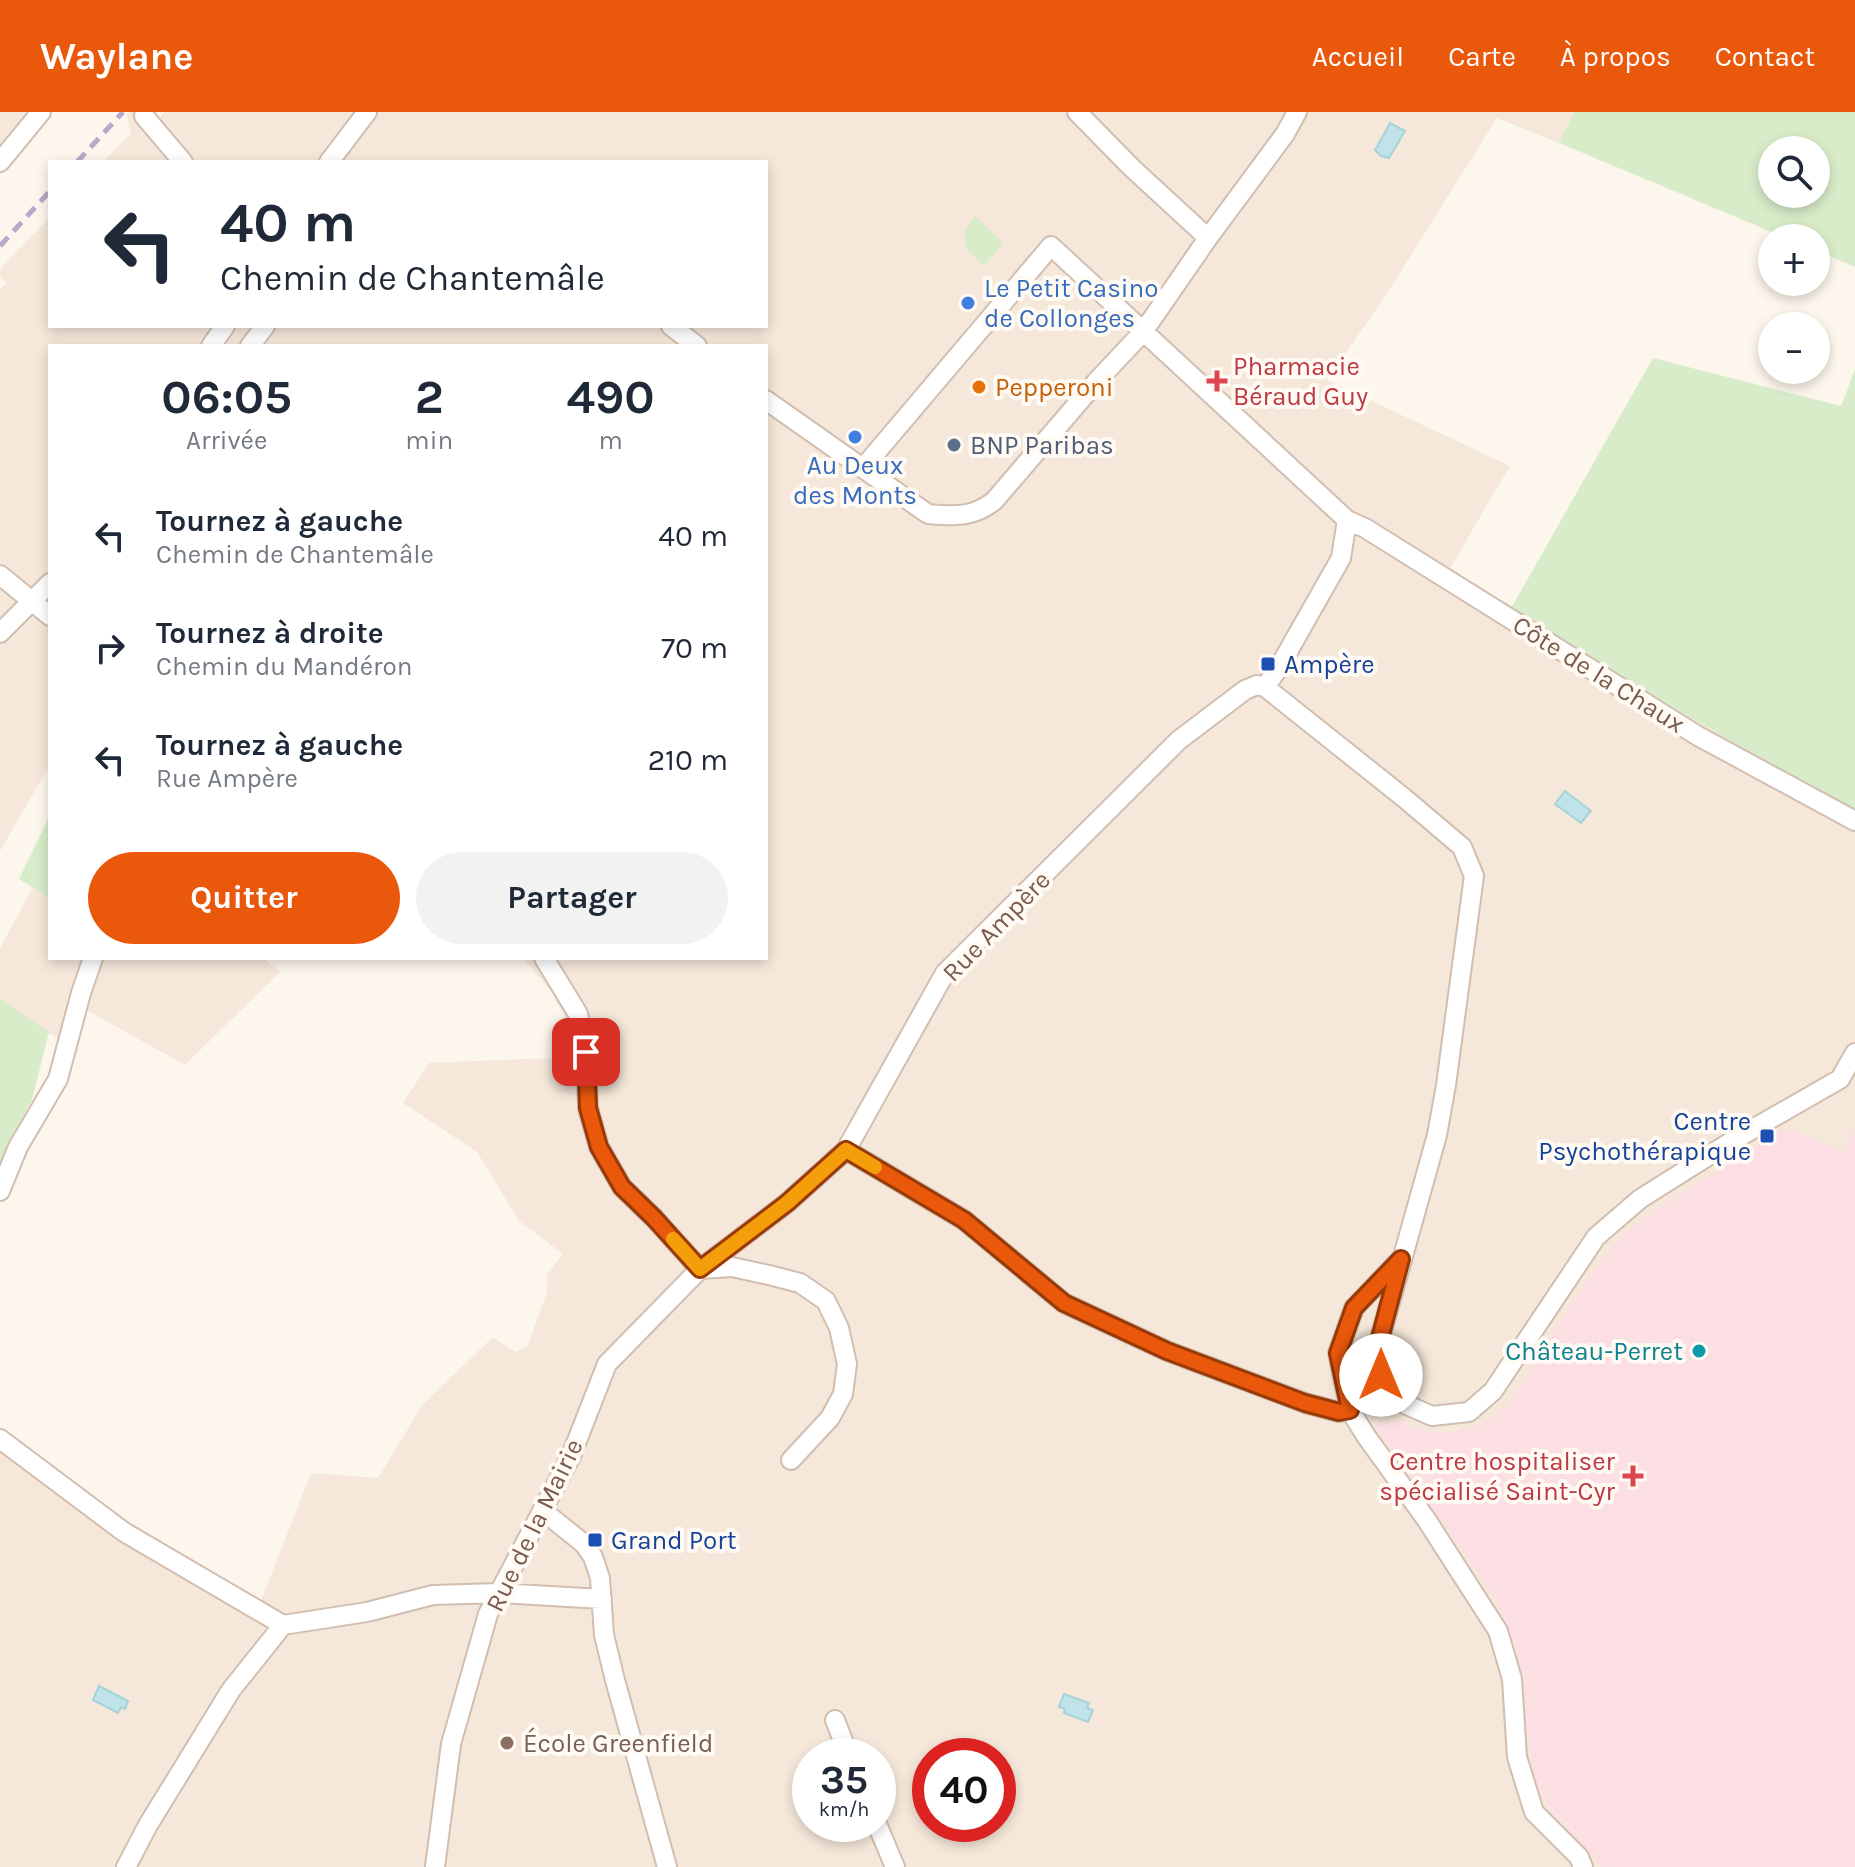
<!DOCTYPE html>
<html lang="fr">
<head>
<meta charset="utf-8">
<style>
	:root { --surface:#fff; --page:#f2f2f3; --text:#1f2937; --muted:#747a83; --accent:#ea580c }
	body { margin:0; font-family:Karla,sans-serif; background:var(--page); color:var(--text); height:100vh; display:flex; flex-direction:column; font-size:30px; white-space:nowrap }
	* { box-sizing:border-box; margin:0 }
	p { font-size:26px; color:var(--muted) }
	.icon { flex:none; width:44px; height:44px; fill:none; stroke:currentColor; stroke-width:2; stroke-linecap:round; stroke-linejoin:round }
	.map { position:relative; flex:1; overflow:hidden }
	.drawer { position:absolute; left:48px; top:232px; width:720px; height:616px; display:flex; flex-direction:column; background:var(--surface); border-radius:0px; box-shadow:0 4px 12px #0003 }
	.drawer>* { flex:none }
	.banner { position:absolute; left:48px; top:48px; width:720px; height:168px; border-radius:0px; box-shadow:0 4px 12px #0003; background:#fff; color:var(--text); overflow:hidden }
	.buttons { position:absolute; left:1758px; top:24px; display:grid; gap:16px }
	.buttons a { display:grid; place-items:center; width:72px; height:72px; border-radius:50%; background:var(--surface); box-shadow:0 4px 12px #0003; font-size:40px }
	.speed { position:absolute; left:792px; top:1626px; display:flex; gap:16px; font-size:40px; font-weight:700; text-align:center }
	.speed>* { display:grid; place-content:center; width:104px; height:104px; border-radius:50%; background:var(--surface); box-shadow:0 4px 12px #0003; line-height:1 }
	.speed small { font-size:20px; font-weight:400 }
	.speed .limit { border:12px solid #d22; background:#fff; color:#111 }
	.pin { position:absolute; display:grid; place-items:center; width:68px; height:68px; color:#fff; margin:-34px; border-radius:16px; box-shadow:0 4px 12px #0006 }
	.me { position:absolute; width:88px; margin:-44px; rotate:0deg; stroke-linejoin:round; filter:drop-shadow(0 0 6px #0008) }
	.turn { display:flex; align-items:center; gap:28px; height:168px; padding:0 40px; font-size:36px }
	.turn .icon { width:104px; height:104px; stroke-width:2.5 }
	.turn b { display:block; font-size:56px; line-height:68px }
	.eta { display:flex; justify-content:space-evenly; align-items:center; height:136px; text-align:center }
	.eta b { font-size:48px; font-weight:700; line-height:56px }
	.button { display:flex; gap:16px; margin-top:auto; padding:16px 40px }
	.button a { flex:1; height:92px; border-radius:48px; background:var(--accent); color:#fff; font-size:32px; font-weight:700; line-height:92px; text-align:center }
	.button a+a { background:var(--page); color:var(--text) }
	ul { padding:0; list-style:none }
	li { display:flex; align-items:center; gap:24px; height:112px; padding:0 40px }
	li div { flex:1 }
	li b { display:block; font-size:30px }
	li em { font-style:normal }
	header { display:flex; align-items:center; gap:48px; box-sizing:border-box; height:112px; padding:0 40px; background:var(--accent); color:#fff }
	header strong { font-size:38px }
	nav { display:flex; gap:44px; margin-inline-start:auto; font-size:28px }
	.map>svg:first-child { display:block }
</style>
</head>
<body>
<header>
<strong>Waylane</strong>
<nav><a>Accueil</a><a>Carte</a><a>À propos</a><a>Contact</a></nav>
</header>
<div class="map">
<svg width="1855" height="1755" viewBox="0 0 1855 1755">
	<rect width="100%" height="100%" fill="#fdf6ec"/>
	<path fill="#f5e8da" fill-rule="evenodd" d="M0,0h52l-52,63z
		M130,0h27l3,5 4,-5h1410l-15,31 -62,-25 -111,177 -59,85 183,86 -64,109 409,238v1054h-1855v-435l128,96 131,78 52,-133 67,5 45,-74 70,-67 22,15 13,-7 19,-53v-18l16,-20 -44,-33 -42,-69 -74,-49 26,-40 146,-6 -10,-39 -14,-26 -28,-34h243v-612h-716v425l-3,-1 -47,81v-561l6,-7 -6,-7v-7l50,-52v109h716v-164h-663l28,-29 -4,-18zM810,1644h68v68h-68zM930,1644h68v68h-68z
		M33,775l17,11v60h213l17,14 -95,93 -104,-58 -11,40 -70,-48v-51z"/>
	<path fill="#fbdfe3" d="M1790,1017l52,22 13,-22v738h-253l-53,-59 -8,-13 -7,-21 -5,-29 -5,-64 -9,-37 -18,-43 -119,-171 -1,-5 3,-3 20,-1 18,8 19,4 21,-2 17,-3 24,-14 11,-12 82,-130 33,-38 30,-23 126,-81z"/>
	<path fill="#d8ecc9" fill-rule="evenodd" d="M1574,0h281v155l-39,-17v-12h-30l-227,-95zM1772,38h44v44h-44z
		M975,104l28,27 -19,23 -17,-16 -3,-18z
		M1653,246l188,48 14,-37v444l-346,-201z
		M50,703v83l-31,-19z
		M0,887l49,33 -17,68 -23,41 -9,23z"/>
	<path fill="#bfe3e8" stroke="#a5d3da" stroke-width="2" d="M1390,11l15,8 -16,27 -8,-2 -6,-6z
		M1565,679l26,20 -10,12 -26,-19z
		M99,1574l29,15 -3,8 -4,-2 -3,6 -25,-13z
		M1064,1582l25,9 -2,5 6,2 -5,12 -24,-9 1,-4 -6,-2z"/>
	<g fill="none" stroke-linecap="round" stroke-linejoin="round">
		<g stroke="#d1beb0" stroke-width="22">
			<path id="minor" d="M1077,0l55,56 76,70
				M144,4l39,46
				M0,50l41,-50
				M329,50l38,-50
				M671,214l26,20
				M211,234l14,-20
				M250,234l15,-20
				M766,288l162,114c27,2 44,4 66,-13l102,-119 47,-50 65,-94 77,-104 12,-22
				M863,356l188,-222 296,274 -6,38 -63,111 -13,18
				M1347,408l18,8 333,208 157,85
				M0,463l50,41
				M0,521l50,-50
				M1265,575l138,110 59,50 12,29 -28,209 -9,50 -58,207 2,33 17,26 34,15 37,-4 24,-21 103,-154 44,-38 92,-58 108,-62 15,-26
				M544,846l34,56 8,38 2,56 11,39 23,40 32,31 46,51
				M846,1038l118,70 100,83 103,48 138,52 34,9 11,-2
				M0,1079l18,-44 40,-68 23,-86 12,-35
				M1399,1149l-45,47 -16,45 12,57 16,26 60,83 72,112 14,48 5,78 17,55 45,45 4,10
				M700,1157l32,-2 37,8 31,8 26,18 13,27 8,36 -4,30 -13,24 -39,42
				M0,1327l124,93 159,93
				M543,1399l41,33 9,13 7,21 4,57 11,45 52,187
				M283,1513l84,-13 66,-17 65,-2 104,6
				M835,1608l14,36
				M877,1712l18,43
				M126,1755l22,-42 83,-135 52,-65
				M435,1755l16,-123 37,-130 83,-158 36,-92 93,-95 87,-66 59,-53 99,-177 234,-233 66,-50 12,-5 8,2"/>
		</g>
		<use href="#minor" stroke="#fff" stroke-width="18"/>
		<path stroke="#b9a8c9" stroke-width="5" stroke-dasharray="12 8" stroke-linecap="butt" d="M77,50l46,-50
			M0,134l50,-55"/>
	</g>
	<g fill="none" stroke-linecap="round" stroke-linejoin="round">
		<g stroke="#983908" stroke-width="20">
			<path id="route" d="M586,940l2,56 11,39 23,40 32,31 46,51 87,-66 59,-53 118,70 100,83 103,48 138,52 34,9 11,-2 -12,-57 16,-45 47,-49 -22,83 2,33"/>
		</g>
		<use href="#route" stroke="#ea580c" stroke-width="14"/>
		<path stroke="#f59e0b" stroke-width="14" d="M673,1127l27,30 87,-66 59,-53 29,17"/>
	</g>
	<g fill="#3f7fe0" stroke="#fffaf3" stroke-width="3">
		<circle cx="968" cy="191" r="8"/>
		<circle cx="855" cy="325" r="8"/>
	</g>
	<g fill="#e0444e" stroke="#fffaf3" stroke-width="3">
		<path d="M1213 257h8v8h8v8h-8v8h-8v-8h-8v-8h8z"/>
		<path d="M1629 1352h8v8h8v8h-8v8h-8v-8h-8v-8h8z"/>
	</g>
	<circle fill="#e8710a" stroke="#fffaf3" stroke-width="3" cx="979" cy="275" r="8"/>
	<circle fill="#5c6f8a" stroke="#fffaf3" stroke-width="3" cx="954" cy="333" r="8"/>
	<g fill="#1a4fb4" stroke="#fffaf3" stroke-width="3">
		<rect x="1260" y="544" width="16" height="16" rx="4"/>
		<rect x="1759" y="1016" width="16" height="16" rx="4"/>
		<rect x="587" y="1420" width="16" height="16" rx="4"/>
	</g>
	<circle fill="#0f9aa8" stroke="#fffaf3" stroke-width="3" cx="1699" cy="1239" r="8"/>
	<circle fill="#8d6e63" stroke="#fffaf3" stroke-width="3" cx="507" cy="1631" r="8"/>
	<g text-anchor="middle" stroke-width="8" stroke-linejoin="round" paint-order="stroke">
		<g font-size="26" fill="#366cbe" stroke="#fffaf3" text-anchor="start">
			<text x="984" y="185">Le Petit Casino<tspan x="984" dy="30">de Collonges</tspan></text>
			<text x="855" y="362" text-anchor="middle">Au Deux<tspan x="855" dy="30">des Monts</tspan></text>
		</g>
		<g font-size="26" fill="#be3a42" stroke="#fffaf3" text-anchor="start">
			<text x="1233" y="263">Pharmacie<tspan x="1233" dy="30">Béraud Guy</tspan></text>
			<text x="1615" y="1358" text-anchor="end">Centre hospitaliser<tspan x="1615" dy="30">spécialisé Saint-Cyr</tspan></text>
		</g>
		<g font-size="26" fill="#c56008" stroke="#fffaf3" text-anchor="start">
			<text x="995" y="284">Pepperoni</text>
		</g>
		<g font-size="26" fill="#4e5e75" stroke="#fffaf3" text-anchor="start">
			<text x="970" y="342">BNP Paribas</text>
		</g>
		<g font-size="26" fill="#164399" stroke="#fffaf3" text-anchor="start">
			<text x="1284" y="561">Ampère</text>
			<text x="1751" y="1018" text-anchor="end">Centre<tspan x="1751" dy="30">Psychothérapique</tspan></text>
			<text x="611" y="1437">Grand Port</text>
		</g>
		<g font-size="26" fill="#7a5c4d" stroke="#fffaf3">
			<text transform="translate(1599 562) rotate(32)" y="9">Côte de la Chaux</text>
			<text transform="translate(996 814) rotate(-46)" y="9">Rue Ampère</text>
			<text transform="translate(534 1413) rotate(-64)" y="9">Rue de la Mairie</text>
		</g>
		<g font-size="26" fill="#0d838f" stroke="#fffaf3" text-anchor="end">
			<text x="1683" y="1248">Château-Perret</text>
		</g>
		<g font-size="26" fill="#785e54" stroke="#fffaf3" text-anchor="start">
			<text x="523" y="1640">École Greenfield</text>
		</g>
	</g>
</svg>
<div class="buttons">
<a><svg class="icon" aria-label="search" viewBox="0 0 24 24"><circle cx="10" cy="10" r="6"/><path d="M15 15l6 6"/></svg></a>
<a>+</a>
<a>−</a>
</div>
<div class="speed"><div>35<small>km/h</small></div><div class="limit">40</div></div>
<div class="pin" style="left:586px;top:940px;background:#d93025"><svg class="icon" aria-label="arrive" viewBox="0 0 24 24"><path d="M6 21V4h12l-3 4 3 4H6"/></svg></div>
<svg class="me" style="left:1381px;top:1263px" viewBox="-20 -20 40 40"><circle r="19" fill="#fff"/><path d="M0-13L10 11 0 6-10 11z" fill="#ea580c"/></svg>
<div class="banner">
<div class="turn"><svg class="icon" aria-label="left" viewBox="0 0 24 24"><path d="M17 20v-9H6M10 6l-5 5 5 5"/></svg><div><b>40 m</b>Chemin de Chantemâle</div></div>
</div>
<section class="drawer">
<div class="eta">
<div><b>06:05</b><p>Arrivée</p></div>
<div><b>2</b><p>min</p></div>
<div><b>490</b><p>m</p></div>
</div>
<ul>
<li><svg class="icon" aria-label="left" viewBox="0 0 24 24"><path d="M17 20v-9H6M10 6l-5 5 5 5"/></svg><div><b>Tournez à gauche</b><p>Chemin de Chantemâle</p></div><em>40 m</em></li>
<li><svg class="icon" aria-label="right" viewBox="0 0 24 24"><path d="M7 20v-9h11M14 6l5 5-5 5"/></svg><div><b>Tournez à droite</b><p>Chemin du Mandéron</p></div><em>70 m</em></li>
<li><svg class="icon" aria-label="left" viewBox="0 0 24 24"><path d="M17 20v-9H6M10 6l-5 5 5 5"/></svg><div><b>Tournez à gauche</b><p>Rue Ampère</p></div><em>210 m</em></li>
</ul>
<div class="button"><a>Quitter</a><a>Partager</a></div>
</section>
</div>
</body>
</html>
